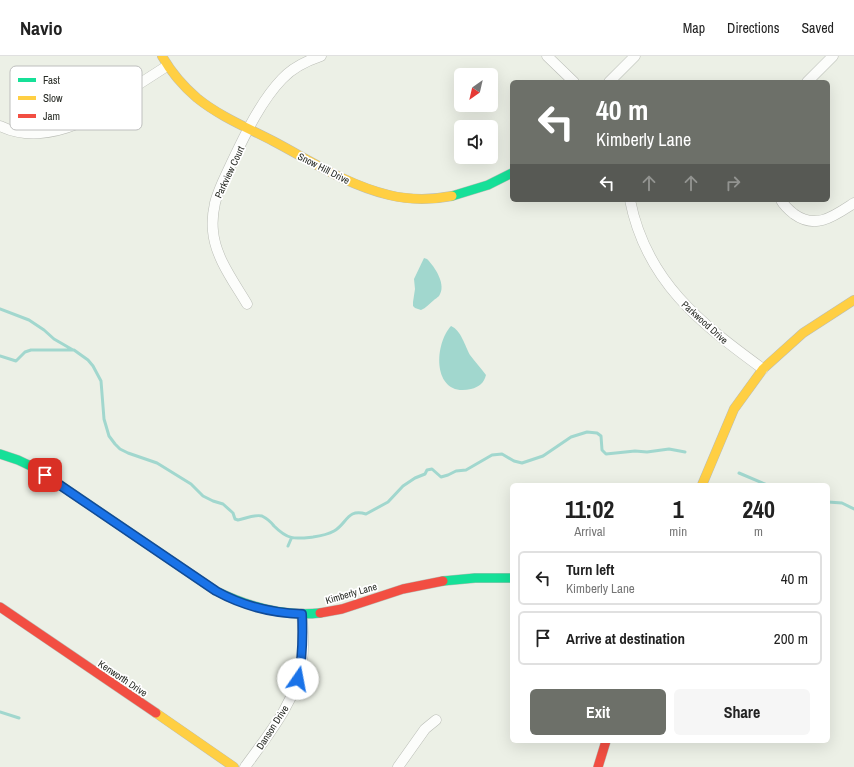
<!DOCTYPE html>
<html lang="en">
<head>
<meta charset="utf-8">
<style>
	:root { --surface:#fff; --page:#f6f6f6; --text:#222; --muted:#767676; --line:#e0e0e0; --accent:#6d7069 }
	body { margin:0; font-family:"Archivo Narrow",sans-serif; background:var(--page); color:var(--text); height:100vh; display:flex; flex-direction:column; font-size:15px; white-space:nowrap }
	* { box-sizing:border-box; margin:0 }
	p { font-size:13px; color:var(--muted) }
	.icon { flex:none; width:22px; height:22px; fill:none; stroke:currentColor; stroke-width:2; stroke-linecap:round; stroke-linejoin:round }
	.map { position:relative; flex:1; overflow:hidden }
	.sheet { position:absolute; left:510px; top:427px; width:320px; height:260px; display:flex; flex-direction:column; background:var(--surface); border-radius:6px; box-shadow:0 4px 16px #0002 }
	.sheet>* { flex:none }
	.banner { position:absolute; left:510px; top:24px; width:320px; height:122px; border-radius:6px; box-shadow:0 4px 16px #0002; background:#6d7069; color:#fff; overflow:hidden }
	.needle { width:26px; rotate:214deg }
	.fabs { position:absolute; left:454px; top:12px; display:grid; gap:8px }
	.fabs a { display:grid; place-items:center; width:44px; height:44px; border-radius:6px; background:var(--surface); box-shadow:0 4px 16px #0002; font-size:20px }
	.pin { position:absolute; display:grid; place-items:center; width:34px; height:34px; color:#fff; margin:-17px; border-radius:8px; box-shadow:0 2px 6px #0006 }
	.me { position:absolute; width:44px; margin:-22px; rotate:12deg; stroke-linejoin:round; filter:drop-shadow(0 0 3px #0008) }
	.turn { display:flex; align-items:center; gap:14px; height:84px; padding:0 20px; font-size:18px }
	.turn .icon { width:52px; height:52px; stroke-width:2.5 }
	.turn b { display:block; font-size:28px; line-height:34px }
	.lanes { display:flex; align-items:center; height:38px; padding:0 20px; background:#0003; justify-content:center; gap:20px; direction:ltr }
	.lanes .off { opacity:.35 }
	.eta { display:flex; justify-content:space-evenly; align-items:center; height:68px; text-align:center }
	.eta b { font-size:24px; font-weight:700; line-height:28px }
	.cta { display:flex; gap:8px; margin-top:auto; padding:8px 20px }
	.cta a { flex:1; height:46px; border-radius:6px; background:var(--accent); color:#fff; font-size:16px; font-weight:700; line-height:46px; text-align:center }
	.cta a+a { background:var(--page); color:var(--text) }
	ul { padding:0; list-style:none }
	li { display:flex; align-items:center; gap:12px; height:54px; margin:0 8px 6px; padding:0 12px; border:2px solid var(--line); border-radius:6px }
	li div { flex:1 }
	li b { display:block; font-size:15px }
	li em { font-style:normal }
	header { display:flex; align-items:center; gap:24px; box-sizing:border-box; height:56px; padding:0 20px; background:var(--surface); border-bottom:1px solid var(--line) }
	header strong { font-size:19px }
	nav { display:flex; gap:22px; margin-inline-start:auto; font-size:14px }
	.map>svg:first-child { display:block }
</style>
</head>
<body>
<header>
<strong>Navio</strong>
<nav><a>Map</a><a>Directions</a><a>Saved</a></nav>
</header>
<div class="map">
<svg width="854" height="711" viewBox="0 0 854 711">
	<rect width="100%" height="100%" fill="#ecf0e6"/>
	<path fill="#a1d7ce" d="M424,202l3,1c8,8 20,26 12,37 -1,1 -5,4 -5,4 -5,4 -8,8 -13,10l-6,-2 -2,-2v-4l2,-13 -1,-10z
		M451,270c10,4 14,20 19,29 5,7 11,13 16,20 -2,8 -7,12 -15,14 -38,9 -38,-43 -20,-63z"/>
	<g fill="none" stroke-linecap="round" stroke-linejoin="round">
		<path stroke="#a1d7ce" stroke-width="3" d="M0,253l29,11 15,10 10,9 19,11
			M0,300l16,5 9,-9 6,-2h43l14,10 5,6 8,15 3,38 5,17 6,8 5,5 8,4 29,10 34,21 12,12 10,5 10,3 10,9 2,6 3,1c7,-1 16,-6 24,-4 4,2 9,6 12,10 14,14 20,13 39,11 7,-1 14,-2 21,-6 13,-7 13,-23 32,-17l22,-12 15,-16 12,-8 10,-4 2,-4 5,-1 9,8 7,-2 8,-4 10,-1 26,-15 10,-1 12,7 8,2 21,-7 28,-19 16,-5 10,1 4,3 1,14 4,4 29,-3 12,1 22,-3 16,3
			M739,417l28,12
			M828,446l14,1 12,6
			M288,490l3,-7
			M0,656l19,6"/>
		<g stroke="#babdb6" stroke-width="11">
			<path id="street" d="M547,0l27,26
				M609,26l26,-26
				M807,26l26,-26
				M0,70c24,12 53,8 77,-2l90,-58
				M630,144c16,81 70,123 133,169
				M781,144c3,6 8,10 13,14 22,16 40,2 60,-11
				M247,248c-13,-22 -32,-47 -34,-73 -1,-9 0,-19 2,-28 3,-13 10,-26 16,-39 14,-29 29,-62 51,-85 11,-12 24,-18 39,-23
				M245,711c23,-32 50,-64 57,-104 2,-16 1,-33 0,-49
				M398,711l27,-38 11,-9"/>
		</g>
		<g stroke="#babdb6" stroke-width="10">
			<path id="fast" d="M452,140l36,-11 24,-12
				M0,398l18,6 17,8 181,123c33,16 67,26 104,22
				M443,525l32,-3h37"/>
		</g>
		<g stroke="#babdb6" stroke-width="10">
			<path id="slow" d="M162,0c9,16 21,30 35,42 22,18 51,30 76,43 38,20 74,44 116,54 20,5 42,5 63,1
				M702,429l32,-76 29,-40 40,-36 51,-33
				M156,657l78,54"/>
		</g>
		<g stroke="#babdb6" stroke-width="10">
			<path id="jam" d="M0,551l156,106
				M320,557l22,-4 61,-20 40,-8
				M598,711l8,-26"/>
		</g>
		<use href="#street" stroke="#fcfdfb" stroke-width="10"/>
		<use href="#fast" stroke="#16e098" stroke-width="9"/>
		<use href="#slow" stroke="#ffcf43" stroke-width="9"/>
		<use href="#jam" stroke="#f24e42" stroke-width="9"/>
	</g>
	<g fill="none" stroke-linecap="round" stroke-linejoin="round">
		<g stroke="#114b97" stroke-width="10">
			<path id="route" d="M45,419l171,116c27,15 55,22 86,23 1,23 1,43 -4,65"/>
		</g>
		<use href="#route" stroke="#1a73e8" stroke-width="7"/>
	</g>
	<g text-anchor="middle" stroke-width="3.5" stroke-linejoin="round" paint-order="stroke">
		<g font-size="10" fill="#282b25" stroke="#fff">
			<text transform="translate(324 112) rotate(27)" y="4">Snow Hill Drive</text>
			<text transform="translate(229 116) rotate(-65)" y="4">Parkview Court</text>
			<text transform="translate(705 266) rotate(42)" y="4">Parkwood Drive</text>
			<text transform="translate(351 537) rotate(-16)" y="4">Kimberly Lane</text>
			<text transform="translate(123 622) rotate(34)" y="4">Kenworth Drive</text>
			<text transform="translate(272 671) rotate(-57)" y="4">Danson Drive</text>
		</g>
	</g>
	<rect x="10" y="10" width="132" height="64" rx="6" fill="#fff" stroke="#bebfbe" stroke-width="1"/>
	<rect x="18" y="22" width="18" height="4" fill="#16e098"/>
	<rect x="18" y="40" width="18" height="4" fill="#ffcf43"/>
	<rect x="18" y="58" width="18" height="4" fill="#f24e42"/>
	<g font-size="11" fill="#282b25">
		<text x="43" y="28">Fast</text>
		<text x="43" y="46">Slow</text>
		<text x="43" y="64">Jam</text>
	</g>
</svg>
<div class="fabs">
<a><svg class="needle" viewBox="-14 -14 28 28"><path d="M0-13l5 13h-10z" fill="#e53935"/><path d="M0 13l5-13h-10z" fill="#767676"/></svg></a>
<a><svg class="icon" aria-label="sound" viewBox="0 0 24 24"><path d="M4 9h4l5-4v14l-5-4H4zM17 9q2 3 0 6"/></svg></a>
</div>
<div class="pin" style="left:45px;top:419px;background:#d93025"><svg class="icon" aria-label="arrive" viewBox="0 0 24 24"><path d="M6 21V4h12l-3 4 3 4H6"/></svg></div>
<svg class="me" style="left:298px;top:623px" viewBox="-20 -20 40 40"><circle r="19" fill="#fff"/><path d="M0-13L10 11 0 6-10 11z" fill="#1a73e8"/></svg>
<div class="banner">
<div class="turn"><svg class="icon" aria-label="left" viewBox="0 0 24 24"><path d="M17 20v-9H6M10 6l-5 5 5 5"/></svg><div><b>40 m</b>Kimberly Lane</div></div>
<div class="lanes"><svg class="icon" aria-label="left" viewBox="0 0 24 24"><path d="M17 20v-9H6M10 6l-5 5 5 5"/></svg><svg class="icon off" aria-label="ahead" viewBox="0 0 24 24"><path d="M12 20V5M6 11l6-6 6 6"/></svg><svg class="icon off" aria-label="ahead" viewBox="0 0 24 24"><path d="M12 20V5M6 11l6-6 6 6"/></svg><svg class="icon off" aria-label="right" viewBox="0 0 24 24"><path d="M7 20v-9h11M14 6l5 5-5 5"/></svg></div>
</div>
<section class="sheet">
<div class="eta">
<div><b>11:02</b><p>Arrival</p></div>
<div><b>1</b><p>min</p></div>
<div><b>240</b><p>m</p></div>
</div>
<ul>
<li><svg class="icon" aria-label="left" viewBox="0 0 24 24"><path d="M17 20v-9H6M10 6l-5 5 5 5"/></svg><div><b>Turn left</b><p>Kimberly Lane</p></div><em>40 m</em></li>
<li><svg class="icon" aria-label="arrive" viewBox="0 0 24 24"><path d="M6 21V4h12l-3 4 3 4H6"/></svg><div><b>Arrive at destination</b></div><em>200 m</em></li>
</ul>
<div class="cta"><a>Exit</a><a>Share</a></div>
</section>
</div>
</body>
</html>
